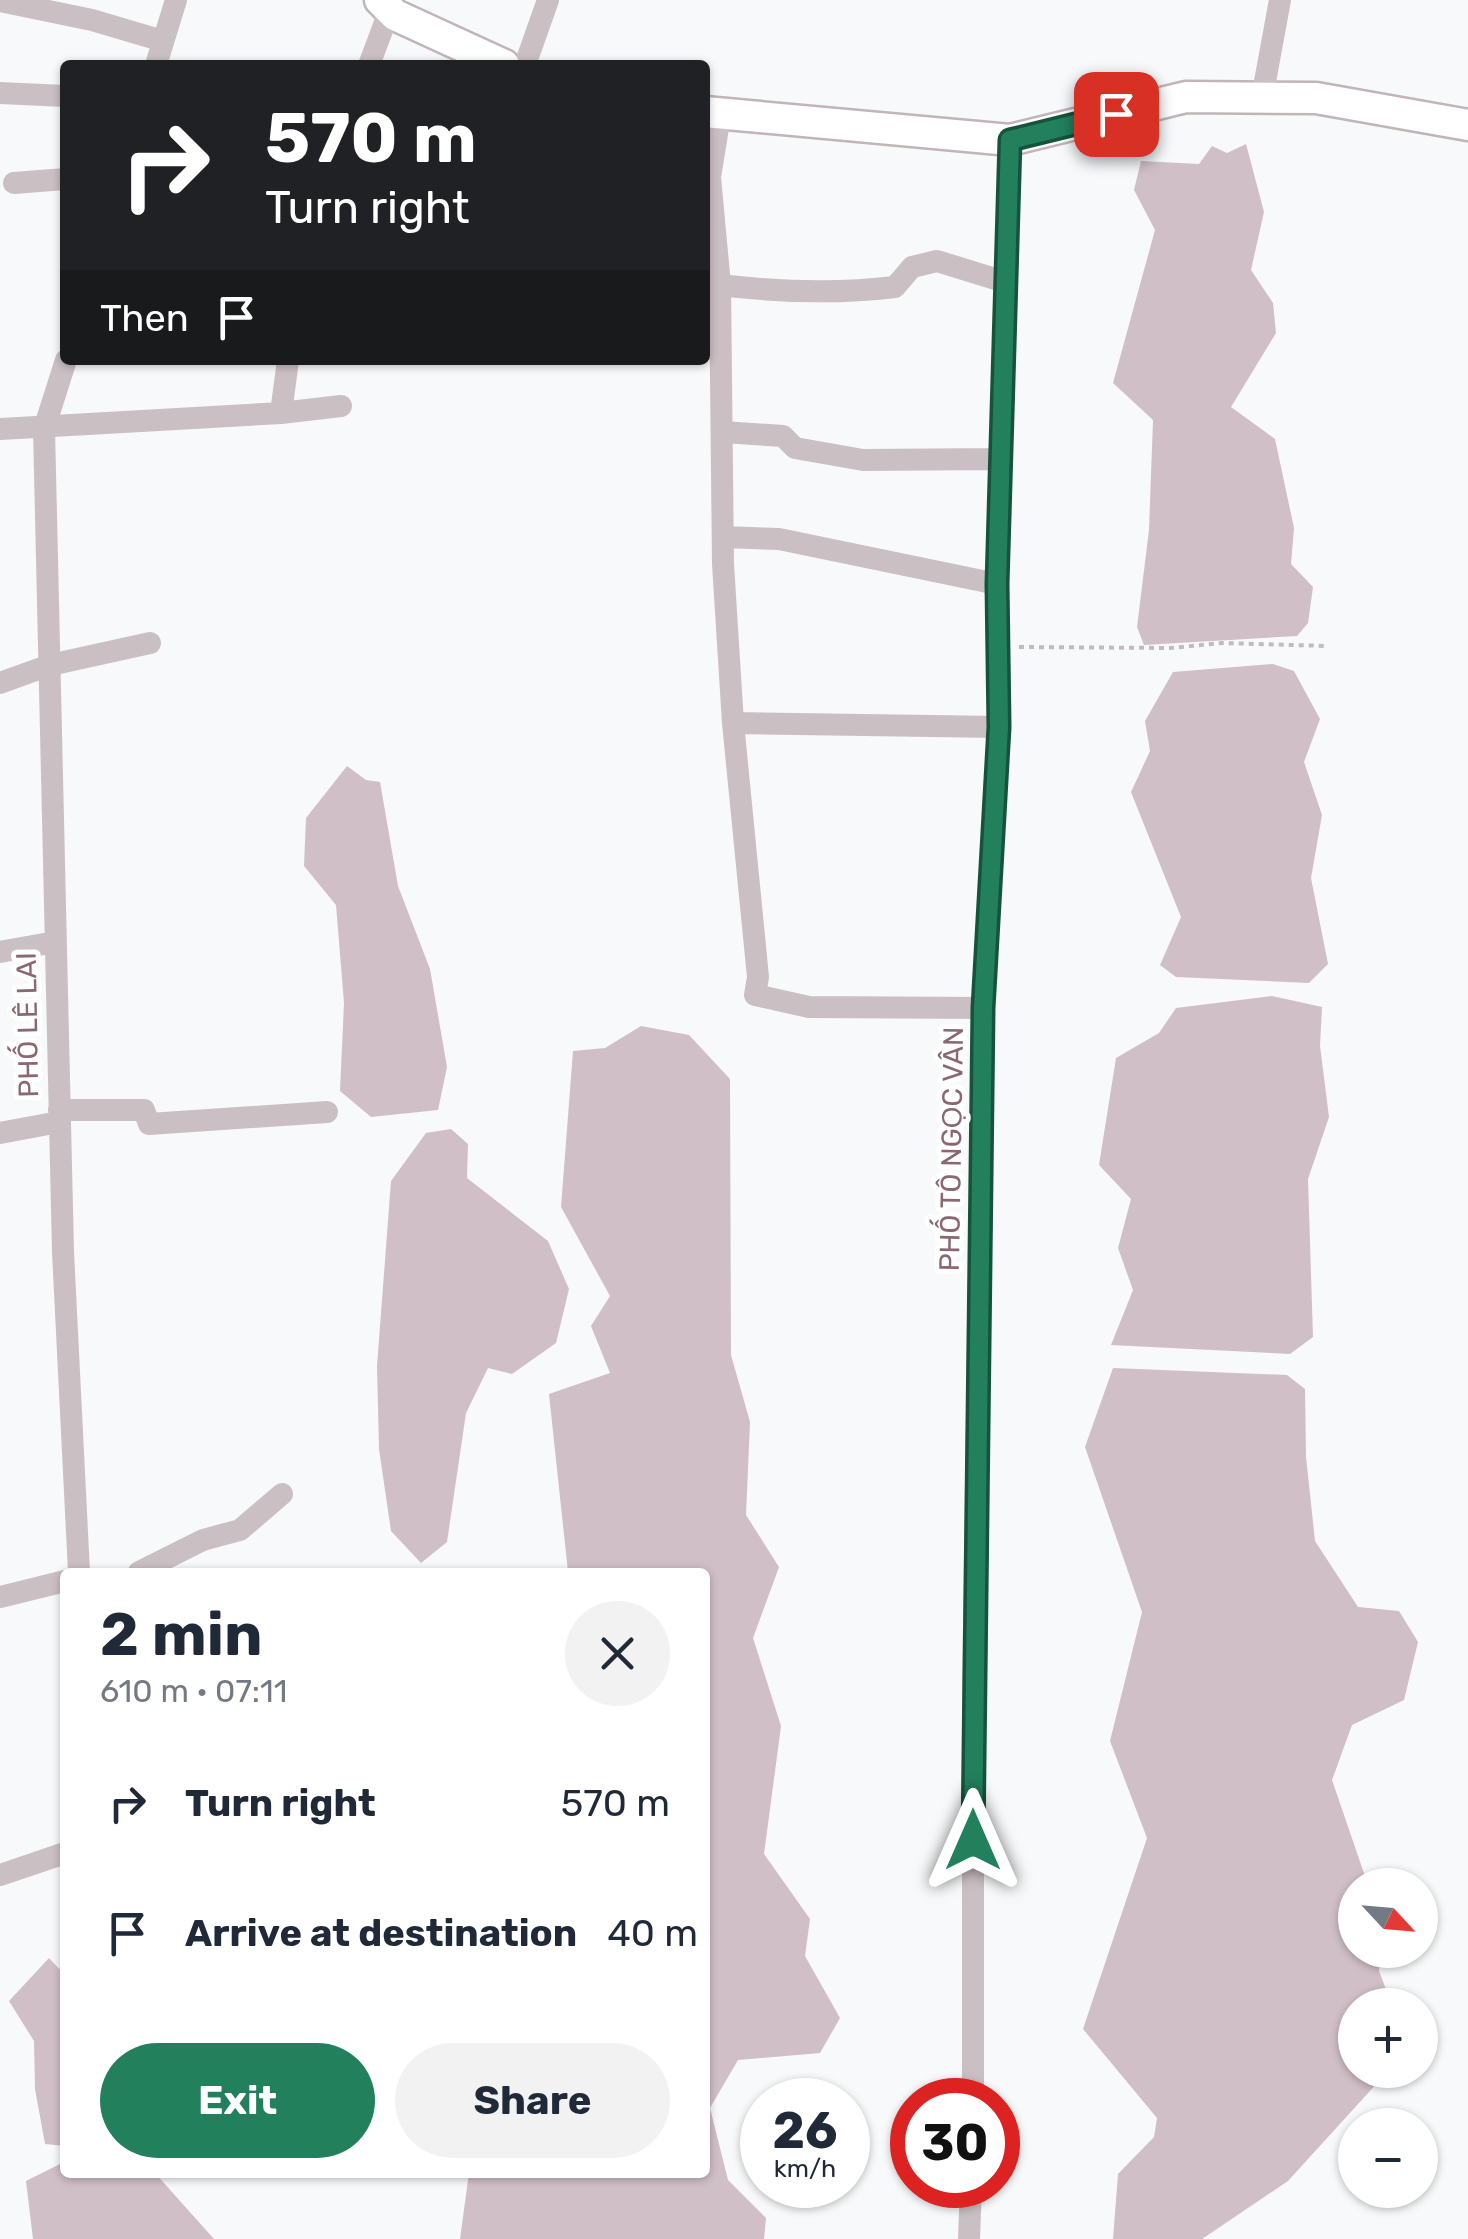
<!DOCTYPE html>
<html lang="en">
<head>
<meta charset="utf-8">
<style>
	:root { --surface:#fff; --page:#f2f2f3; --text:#1f2937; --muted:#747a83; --accent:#22805d }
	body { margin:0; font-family:Rubik,sans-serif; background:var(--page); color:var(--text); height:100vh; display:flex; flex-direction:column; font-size:38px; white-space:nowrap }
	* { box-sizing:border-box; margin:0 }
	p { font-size:32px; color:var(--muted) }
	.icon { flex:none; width:55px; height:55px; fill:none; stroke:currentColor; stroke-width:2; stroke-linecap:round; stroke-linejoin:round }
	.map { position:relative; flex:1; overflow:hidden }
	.side { position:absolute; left:60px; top:1568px; width:650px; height:610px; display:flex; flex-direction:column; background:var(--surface); border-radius:10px; box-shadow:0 2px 8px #0004 }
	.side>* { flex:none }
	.hud { position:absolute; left:60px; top:60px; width:650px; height:305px; border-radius:10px; box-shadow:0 2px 8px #0004; background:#202124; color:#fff; overflow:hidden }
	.needle { width:65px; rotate:116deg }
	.tools { position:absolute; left:1338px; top:1868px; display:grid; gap:20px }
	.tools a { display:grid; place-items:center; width:100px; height:100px; border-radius:50%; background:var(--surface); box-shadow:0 2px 8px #0004; font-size:50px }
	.speed { position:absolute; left:740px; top:2078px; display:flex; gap:20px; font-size:50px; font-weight:700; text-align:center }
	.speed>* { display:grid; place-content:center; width:130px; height:130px; border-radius:50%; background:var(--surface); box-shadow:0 2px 8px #0004; line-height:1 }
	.speed small { font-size:25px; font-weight:400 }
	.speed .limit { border:15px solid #d22; background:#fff; color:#111 }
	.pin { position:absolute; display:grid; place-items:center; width:85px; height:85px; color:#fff; margin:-42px; border-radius:20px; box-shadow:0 5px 15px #0006 }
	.me { position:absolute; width:110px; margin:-55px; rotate:0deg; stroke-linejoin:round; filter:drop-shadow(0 0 8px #0008) }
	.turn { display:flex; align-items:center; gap:35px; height:210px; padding:0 40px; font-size:45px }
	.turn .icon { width:130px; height:130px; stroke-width:2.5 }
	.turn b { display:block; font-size:70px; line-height:85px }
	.then { display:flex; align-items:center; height:95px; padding:0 40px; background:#0003; gap:20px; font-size:38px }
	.round { display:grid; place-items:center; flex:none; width:105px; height:105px; border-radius:52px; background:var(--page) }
	.headline { display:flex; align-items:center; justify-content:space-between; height:170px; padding:0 40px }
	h1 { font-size:60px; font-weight:700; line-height:75px }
	.primary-button { display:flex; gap:20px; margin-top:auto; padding:20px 40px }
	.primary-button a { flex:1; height:115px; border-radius:60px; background:var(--accent); color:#fff; font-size:40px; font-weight:700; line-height:115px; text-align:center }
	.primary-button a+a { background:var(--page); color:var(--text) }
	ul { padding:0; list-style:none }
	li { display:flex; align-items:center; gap:30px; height:130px; padding:0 40px }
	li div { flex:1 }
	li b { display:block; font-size:38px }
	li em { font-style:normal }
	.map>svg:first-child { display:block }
</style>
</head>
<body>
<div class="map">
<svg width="1468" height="2239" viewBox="0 0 1468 2239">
	<rect width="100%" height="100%" fill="#f7f9fa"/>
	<path fill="#d0bfc7" d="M1246,144l18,68 -13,58 22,33 3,30 -45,74 44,32 19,89 -3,36 22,23 -5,36 -11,13 -153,9 -7,-18 12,-97 4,-110 -40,-37 42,-153 -21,-40 7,-29 58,3 13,-18 15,7z
		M1273,664l21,7 26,48 -16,43 18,53 -11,63 17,86 -19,19 -133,-6 -16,-12 21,-48 -50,-125 19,-41 -5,-30 28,-49z
		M347,766l19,14 14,2 18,104 32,83 17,98 -9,43 -67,7 -31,-26 4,-88 -8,-98 -32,-39 2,-48z
		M1272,996l50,11 -2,39 9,71 -21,62 5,158 -23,17 -179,-9 22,-55 -15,-42 13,-49 -32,-34 17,-107 43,-25 17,-25z
		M641,1026l48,9 41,44 1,276 19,67 -4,93 33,52 -26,71 28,88 -17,128 46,65 -5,37 35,62 -20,35 -82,7 -28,48 18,72 38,38 -2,21h-304l9,-66 236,-1v-600h-137l-19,-178 61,-21 -19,-47 19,-30 -49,-89 12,-156 32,-3z
		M451,1129l17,15 -1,34 81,63 21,48 -13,54 -44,31 -24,-6 -22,45 -19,129 -26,21 -30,-32 -12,-82 -2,-83 14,-185 35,-48z
		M1113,1368l174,7 18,14 1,68 9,84 43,66 41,4 19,31 -14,58 -52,25 -20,55 36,105h-13v65h25l-1,21 13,34h-37v65h34l-101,111 -86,58h-89l5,-65 36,-37 3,-19 -74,-89 64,-191 -37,-97 32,-129 -57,-165z
		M49,1958l16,17v171l-20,-2 -10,-55 -1,-48 -25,-40z
		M62,2163h3v9l90,1 59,66h-181l-7,-58z"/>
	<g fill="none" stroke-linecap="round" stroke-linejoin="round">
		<g stroke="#c1b5b8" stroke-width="35">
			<path id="secondary" d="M380,0l15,15 109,50
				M705,112l305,28 176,-43 130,1 152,27"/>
		</g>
		<path stroke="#c2bbbd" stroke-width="4" stroke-dasharray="5 5" stroke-linecap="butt" d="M1019,647l151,1 52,-5 106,3"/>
		<path stroke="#cac0c3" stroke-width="22" d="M0,1l92,19 71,21
			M156,65l20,-65
			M369,65l21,-56
			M525,65l23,-65
			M0,93l65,3
			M1262,98l18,-98
			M720,116l-10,61 10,108 3,279 10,159 25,254 -3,18 54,12 174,1
			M14,183l51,-4
			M720,285c58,7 117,9 175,2l17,-20 25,-6 68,21
			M66,360l-22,69 19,823 16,320
			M281,413l7,-53
			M0,429l281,-16 60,-7
			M722,432l61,4 12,12 68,12 137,-1
			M723,537l56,2 218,45
			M0,683l50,-18 100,-22
			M733,723l266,4
			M0,952l55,-10
			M59,1110h85l5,14 178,-12
			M0,1133l59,-11
			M139,1572l64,-32 37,-10 42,-36
			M0,1597l65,-16
			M0,1875l65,-22
			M973,2100v-408l10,-684 16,-281 -2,-143 13,-444
			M969,2239l2,-54"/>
		<use href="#secondary" stroke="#fff" stroke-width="30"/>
	</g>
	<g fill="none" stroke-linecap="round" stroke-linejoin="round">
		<g stroke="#16533c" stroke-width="25">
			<path id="route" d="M973,1840l10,-832 16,-281 -2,-143 13,-444 106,-26"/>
		</g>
		<use href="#route" stroke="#22805d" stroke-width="18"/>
	</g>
	<g text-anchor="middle" stroke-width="10" stroke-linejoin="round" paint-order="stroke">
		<g font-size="28" fill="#8a6771" stroke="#fff">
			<text transform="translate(27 1025) rotate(-91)" y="10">PHỐ LÊ LAI</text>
			<text transform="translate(951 1149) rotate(-89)" y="10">PHỐ TÔ NGỌC VÂN</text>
		</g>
	</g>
</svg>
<div class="tools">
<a><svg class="needle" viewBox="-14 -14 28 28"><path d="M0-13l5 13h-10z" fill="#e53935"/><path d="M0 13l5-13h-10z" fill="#747a83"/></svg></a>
<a>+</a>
<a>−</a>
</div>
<div class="speed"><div>26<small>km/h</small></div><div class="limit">30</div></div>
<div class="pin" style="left:1116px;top:114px;background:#d93025"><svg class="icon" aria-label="arrive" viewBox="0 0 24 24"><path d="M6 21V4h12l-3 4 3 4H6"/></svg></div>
<svg class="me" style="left:973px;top:1840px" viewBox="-20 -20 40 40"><path d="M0-17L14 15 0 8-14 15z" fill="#22805d" stroke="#fff" stroke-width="4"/></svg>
<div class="hud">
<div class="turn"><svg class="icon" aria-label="right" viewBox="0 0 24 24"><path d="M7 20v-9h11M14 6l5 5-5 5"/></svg><div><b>570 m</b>Turn right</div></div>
<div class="then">Then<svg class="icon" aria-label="arrive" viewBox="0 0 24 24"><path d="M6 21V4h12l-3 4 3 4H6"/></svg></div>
</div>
<section class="side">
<div class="headline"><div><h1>2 min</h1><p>610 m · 07:11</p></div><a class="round"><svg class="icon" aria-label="close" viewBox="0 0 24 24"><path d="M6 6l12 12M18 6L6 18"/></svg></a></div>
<ul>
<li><svg class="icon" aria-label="right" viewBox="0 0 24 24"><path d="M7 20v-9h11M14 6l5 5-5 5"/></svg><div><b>Turn right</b></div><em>570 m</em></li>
<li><svg class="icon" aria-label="arrive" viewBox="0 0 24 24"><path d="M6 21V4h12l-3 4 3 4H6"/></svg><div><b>Arrive at destination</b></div><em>40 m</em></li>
</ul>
<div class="primary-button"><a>Exit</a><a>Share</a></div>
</section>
</div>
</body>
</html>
